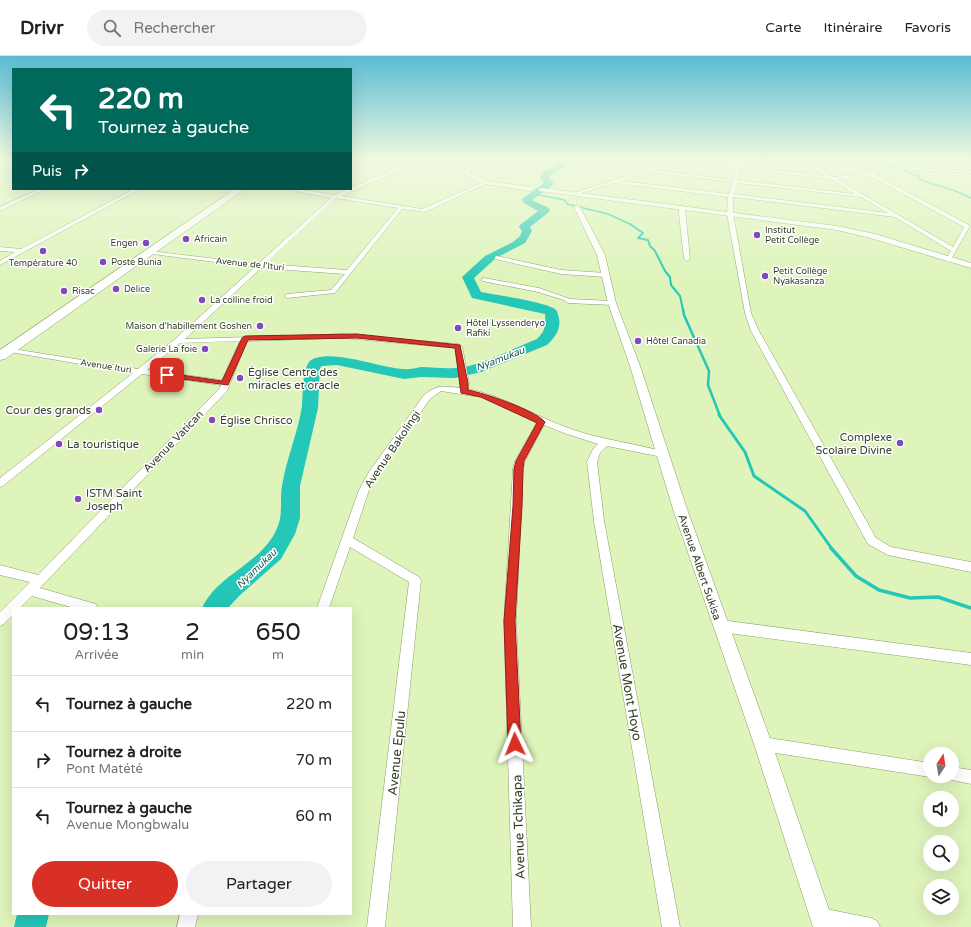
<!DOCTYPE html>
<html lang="fr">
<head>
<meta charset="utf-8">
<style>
	:root { --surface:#fff; --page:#f2f2f2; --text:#202124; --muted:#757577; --line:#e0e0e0; --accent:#d93025 }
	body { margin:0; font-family:"Varela Round",sans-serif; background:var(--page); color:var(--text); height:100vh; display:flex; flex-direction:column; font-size:15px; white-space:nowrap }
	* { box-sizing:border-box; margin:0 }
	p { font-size:13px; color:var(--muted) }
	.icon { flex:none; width:22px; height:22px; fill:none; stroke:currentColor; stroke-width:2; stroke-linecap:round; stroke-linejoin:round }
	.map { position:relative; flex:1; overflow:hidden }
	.drawer { position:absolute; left:12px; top:551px; width:340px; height:308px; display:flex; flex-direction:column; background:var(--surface); border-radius:0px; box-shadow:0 4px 16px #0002 }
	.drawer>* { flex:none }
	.banner { position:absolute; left:12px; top:12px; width:340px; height:122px; border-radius:0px; box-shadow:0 4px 16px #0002; background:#00695c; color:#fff; overflow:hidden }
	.needle { width:26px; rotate:12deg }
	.tools { position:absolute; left:923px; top:691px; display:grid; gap:8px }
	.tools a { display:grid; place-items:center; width:36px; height:36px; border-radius:50%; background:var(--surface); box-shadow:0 4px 16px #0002; font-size:20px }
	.pin { position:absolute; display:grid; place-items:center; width:34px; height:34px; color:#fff; margin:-17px; border-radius:8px; box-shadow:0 2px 6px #0006 }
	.me { position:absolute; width:44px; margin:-22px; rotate:358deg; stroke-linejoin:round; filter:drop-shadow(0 0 3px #0008) }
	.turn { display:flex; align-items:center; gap:14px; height:84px; padding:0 20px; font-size:18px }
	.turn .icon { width:52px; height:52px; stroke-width:2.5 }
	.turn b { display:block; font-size:28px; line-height:34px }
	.then { display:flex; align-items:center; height:38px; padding:0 20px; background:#0003; gap:8px; font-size:15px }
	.eta { display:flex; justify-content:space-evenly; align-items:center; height:68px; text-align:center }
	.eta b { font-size:24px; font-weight:600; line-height:28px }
	.cta { display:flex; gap:8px; margin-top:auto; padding:8px 20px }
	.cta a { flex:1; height:46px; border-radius:24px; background:var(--accent); color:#fff; font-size:16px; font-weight:600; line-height:46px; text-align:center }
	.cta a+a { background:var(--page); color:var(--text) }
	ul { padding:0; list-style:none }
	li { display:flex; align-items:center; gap:12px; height:56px; padding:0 20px; border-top:1px solid var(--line) }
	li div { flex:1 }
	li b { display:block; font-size:15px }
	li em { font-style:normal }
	header { display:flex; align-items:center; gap:24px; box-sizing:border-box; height:56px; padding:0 20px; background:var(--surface); border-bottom:1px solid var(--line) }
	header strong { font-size:19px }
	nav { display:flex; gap:22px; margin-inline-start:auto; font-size:14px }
	.search { width:280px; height:36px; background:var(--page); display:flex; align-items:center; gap:10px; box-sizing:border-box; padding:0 14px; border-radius:22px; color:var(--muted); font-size:15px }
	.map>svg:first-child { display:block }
</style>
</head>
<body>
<header>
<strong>Drivr</strong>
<div class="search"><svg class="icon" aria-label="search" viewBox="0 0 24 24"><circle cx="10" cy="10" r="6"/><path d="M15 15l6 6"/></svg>Rechercher</div>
<nav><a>Carte</a><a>Itinéraire</a><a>Favoris</a></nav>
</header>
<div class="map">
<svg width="971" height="871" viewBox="0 0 971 871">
	<rect width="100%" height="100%" fill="#def4bb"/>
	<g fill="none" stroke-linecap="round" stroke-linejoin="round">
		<path stroke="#24c7b8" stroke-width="1.5" d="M874,102l44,18 3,4 37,12 13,6
			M534,138l31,6 2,4 41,10 24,11"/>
		<path stroke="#24c7b8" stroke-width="2" d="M630,168l13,9 -5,5 10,2 2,6 5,5 10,20 5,6 1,8 9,11 3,14"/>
		<path stroke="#24c7b8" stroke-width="2.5" d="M683,253l1,6 25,56 -1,14 12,31"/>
		<path stroke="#24c7b8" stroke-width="3" d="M719,359l26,37 9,24 51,35 27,38"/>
		<path stroke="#24c7b8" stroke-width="3.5" d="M831,492l25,28 23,14 31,8 28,-1 33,11"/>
		<path fill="#24c7b8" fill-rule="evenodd" d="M562,102h9l-6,9 -15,9 -1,2 5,6 -2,2 -20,14 17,8 1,2 -1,2 -19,15 2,4 -7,12 -29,15 -22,20 7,14c14,3 67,10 75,18 2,2 2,6 3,8 2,12 -4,19 -12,27l-66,27 -26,6 -34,-1 -17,2 -67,-14 -15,1 -2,2 -2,40 -18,78v32l-5,16 -14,25 -42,37 -11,12h-26c17,-37 68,-46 78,-89 2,-11 0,-23 2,-33 4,-27 16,-53 20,-80 1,-11 0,-39 9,-46 19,-12 70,8 92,9 6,1 12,-1 18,-2 11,0 23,2 34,1 24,-1 59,-20 82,-29 8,-8 9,-13 8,-25l-73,-16 -10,-21 23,-21 28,-14 7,-6 2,-5 -3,-4 1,-2 18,-14 -14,-8 -2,-4 22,-16 -4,-5 3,-6 15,-8z
			M17,858h32l-3,13h-32z"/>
		<g stroke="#8b9e68" stroke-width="1">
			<path id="minor" d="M408,102h5l-15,13 -57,25 81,13 62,-27 4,1 -63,29 -23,-3 -67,84 -48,5 -3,-2 3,-2 44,-4 14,-16 -84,-6 -76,71 158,-5 115,10 4,2 7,37 -1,6c37,7 68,28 103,40 31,11 63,14 94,23l2,2 -2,2 -3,1 -55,-11 -7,7 -3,9 7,59 76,406h-18l-68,-406 -7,-59 6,-13 5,-5 -34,-11 -20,-8 -19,36 -2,8 -7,152 15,306h-18l-9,-306 9,-152 2,-8 22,-39 -57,-25 -39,-6 -11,8 -54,77 -7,14 -16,48 66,39 2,3 -36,347h-18l42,-345 -59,-35 -21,61h-12l42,-118 10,-18 55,-77c14,-11 19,-9 36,-7l1,-5 -6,-35 -112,-10 -96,3 -20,50 -187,197 52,15 4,1 2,4h-24l-42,-12 -12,12h-7v7l-9,9 -4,2v-14l30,-30 -30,-7v-10l38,10 182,-187 1,-3 -79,-11 -139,112 -3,1v-9l133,-105 -123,-21 -4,-2 1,-2 131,21 37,-30 80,-72 -103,-13 -3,-2 1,-1 108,13 73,-66 -46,-9h11l39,6 59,-26zM336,142l62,10 -51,62 -82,-6zM240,285l-18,39 -75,-10 33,-27z
				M484,102h5l-23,16h-4v-2z
				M640,102h4l7,10 32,-10 3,1 -2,1 54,6 12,-8h5l-12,9 82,9 -29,-18h5l32,19 34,-3 -29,-16h5l27,14 26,-5 75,4v2l-75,-4 -22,5 95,51 1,1 -20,35 -2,1 -3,-2 6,-9 -56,-34 -162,-20v17l18,99 8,18 117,207 15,9 80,15v10l-83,-17 -20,-11 -117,-213 -6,-18 -18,-99 1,-17 -114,-14 -39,12 -4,-1 77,-25zM678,106h1l57,7 -3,11 -81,-10zM740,113l91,10 24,15 -118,-14zM646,116l86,10 -3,12 -108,-13zM870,120l94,51 -11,20 -116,-68zM737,127l124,14 27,16 -154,-19z
				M922,102l49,3v2l-47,-4z
				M39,133h6l-45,22v-4z
				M134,133h6l-140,76v-4l15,-9 -15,-1v-4l21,2z
				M682,150l3,2 5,51 -3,2 -3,-2 -5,-45v-6z
				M497,200l64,14 45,3 3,2 -3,2 -45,-3 -66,-15v-2z
				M484,222l55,10 31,11 42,2 3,2 -3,2 -44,-2 -4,-3 -26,-8 -56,-11v-2z
				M721,564l250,33v12l-250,-33 -4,-2 -2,-4 2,-4z
				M763,681l167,26v13h3l-3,1 -167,-26 -5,-2 -2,-5 2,-5z
				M952,711l19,3v14l-24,-5 -2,-3h7z
				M821,852l50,10 6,3 3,6h-52l-13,-4 -3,-6 3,-6z
				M180,858h18l-3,13h-18z"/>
		</g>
		<g stroke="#8b9e68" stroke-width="1">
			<path id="tertiary" d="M404,102h9l53,14 21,9 44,6 3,2 -3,2 -47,-7 -22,-10z
				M0,106l13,1v4l-13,-1z
				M541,132l296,38 38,8 96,29v5l-101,-30 -33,-8 -298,-39v-2z
				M577,149l3,2 25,48 11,48 24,63 47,143 85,235 63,183h-22l-59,-183 -81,-235 -43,-143 -22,-63 -11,-48 -23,-48z"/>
		</g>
		<g stroke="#8b9e68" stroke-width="1">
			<path id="primary" d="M235,133h10l-240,170 -5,1v-10z"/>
		</g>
		<use href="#minor" fill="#fff" fill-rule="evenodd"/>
		<use href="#tertiary" fill="#fff" fill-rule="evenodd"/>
		<use href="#primary" fill="#fff" fill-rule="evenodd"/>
	</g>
	<linearGradient id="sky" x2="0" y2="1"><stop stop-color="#59bcd5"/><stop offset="0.46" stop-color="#f0fae0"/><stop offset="1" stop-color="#f0fae0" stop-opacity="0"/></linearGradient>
	<rect width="971" height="224" fill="url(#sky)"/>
	<path fill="#d93025" stroke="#8d1f18" d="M357,278l103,11 8,38v7c16,3 67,20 77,32l-21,39 -1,8 -1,37 -7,115 6,123 -2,4 -4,2 -5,-2 -2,-4 -4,-123 9,-115 1,-37 2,-8 21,-38 -56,-26 -20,-4 -6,-45 -98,-10 -109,2 -20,45 -61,-8 -4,-2 4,-2 55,8 20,-43 3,-2z"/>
	<g fill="#8448bd" stroke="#fff" stroke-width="1.5">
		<circle cx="757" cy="179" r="4"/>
		<circle cx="186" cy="183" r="4"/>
		<circle cx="146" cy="187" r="4"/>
		<circle cx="43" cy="195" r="4"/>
		<circle cx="103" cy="206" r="4"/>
		<circle cx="765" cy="220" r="4"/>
		<circle cx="116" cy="233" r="4"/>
		<circle cx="64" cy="235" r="4"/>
		<circle cx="202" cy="244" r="4"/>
		<circle cx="260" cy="270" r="4"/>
		<circle cx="458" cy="272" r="4"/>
		<circle cx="638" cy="285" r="4"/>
		<circle cx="205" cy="293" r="4"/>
		<circle cx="240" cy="322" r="4"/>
		<circle cx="99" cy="354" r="4"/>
		<circle cx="212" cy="364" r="4"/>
		<circle cx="900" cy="387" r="4"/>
		<circle cx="59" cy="388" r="4"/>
		<circle cx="78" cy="443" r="4"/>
	</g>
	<g text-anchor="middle" stroke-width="3" stroke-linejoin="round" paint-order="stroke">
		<g font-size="9" fill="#374029" stroke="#fff" text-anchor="start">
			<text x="765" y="177">Institut<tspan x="765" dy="10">Petit Collège</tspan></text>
			<text x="194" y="186">Africain</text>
			<text x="138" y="190" text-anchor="end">Engen</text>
			<text x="111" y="209">Poste Bunia</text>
			<text x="43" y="210" text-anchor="middle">Température 40</text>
			<text x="773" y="218">Petit Collège<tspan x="773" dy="10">Nyakasanza</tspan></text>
			<text x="124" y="236">Delice</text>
			<text x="72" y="238">Risac</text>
			<text x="210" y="247">La colline froid</text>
			<text x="466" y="270">Hôtel Lyssenderyo<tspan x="466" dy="10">Rafiki</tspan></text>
			<text x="252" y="273" text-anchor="end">Maison d'habillement Goshen</text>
			<text x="646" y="288">Hôtel Canadia</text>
			<text x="197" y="296" text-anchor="end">Galerie La foie</text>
		</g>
		<g font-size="9" fill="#374029" stroke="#fff">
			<text transform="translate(250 208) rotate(6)" y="3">Avenue de l'Ituri</text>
			<text transform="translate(106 310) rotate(9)" y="3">Avenue Ituri</text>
		</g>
		<g font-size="10" font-style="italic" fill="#1b5851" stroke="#fff">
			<text transform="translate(500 302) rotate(-21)" y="4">Nyamukau</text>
			<text transform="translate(256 512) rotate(-44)" y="4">Nyamukau</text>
		</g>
		<g font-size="11" fill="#374029" stroke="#fff" text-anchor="start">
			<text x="248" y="320">Église Centre des<tspan x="248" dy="13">miracles et oracle</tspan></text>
			<text x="91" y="358" text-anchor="end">Cour des grands</text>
			<text x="220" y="368">Église Chrisco</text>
			<text x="892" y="385" text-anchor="end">Complexe<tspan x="892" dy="13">Scolaire Divine</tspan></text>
			<text x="67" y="392">La touristique</text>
			<text x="86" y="441">ISTM Saint<tspan x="86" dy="13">Joseph</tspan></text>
		</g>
		<g font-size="11" fill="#374029" stroke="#fff">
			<text transform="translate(173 385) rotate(-46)" y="4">Avenue Vatican</text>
			<text transform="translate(392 393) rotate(-56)" y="4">Avenue Bakolingi</text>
			<text transform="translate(700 511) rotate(71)" y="4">Avenue Albert Sukisa</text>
		</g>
		<g font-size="13" fill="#374029" stroke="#fff">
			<text transform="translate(628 626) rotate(80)" y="5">Avenue Mont Hoyo</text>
			<text transform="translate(396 697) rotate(-84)" y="5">Avenue Epulu</text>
			<text transform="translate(518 771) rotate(-92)" y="5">Avenue Tchikapa</text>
		</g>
	</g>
</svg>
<div class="tools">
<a><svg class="needle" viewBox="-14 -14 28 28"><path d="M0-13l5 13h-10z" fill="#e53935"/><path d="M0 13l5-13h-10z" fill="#757577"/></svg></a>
<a><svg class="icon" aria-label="sound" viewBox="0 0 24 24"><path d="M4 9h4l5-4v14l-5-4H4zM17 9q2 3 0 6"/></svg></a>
<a><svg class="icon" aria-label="search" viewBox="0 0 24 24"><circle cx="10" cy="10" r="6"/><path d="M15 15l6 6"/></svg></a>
<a><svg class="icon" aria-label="layers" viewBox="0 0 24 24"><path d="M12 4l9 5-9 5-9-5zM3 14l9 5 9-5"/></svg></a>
</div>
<div class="pin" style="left:167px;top:319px;background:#d93025"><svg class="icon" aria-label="arrive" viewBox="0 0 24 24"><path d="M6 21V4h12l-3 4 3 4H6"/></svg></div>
<svg class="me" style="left:515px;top:688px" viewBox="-20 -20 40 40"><path d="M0-17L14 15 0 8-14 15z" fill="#d93025" stroke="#fff" stroke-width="4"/></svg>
<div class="banner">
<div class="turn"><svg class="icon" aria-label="left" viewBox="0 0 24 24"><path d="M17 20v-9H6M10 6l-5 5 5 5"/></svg><div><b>220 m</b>Tournez à gauche</div></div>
<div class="then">Puis<svg class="icon" aria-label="right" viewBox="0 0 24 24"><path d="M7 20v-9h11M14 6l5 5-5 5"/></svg></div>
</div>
<section class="drawer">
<div class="eta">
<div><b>09:13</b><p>Arrivée</p></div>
<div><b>2</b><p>min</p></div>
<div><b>650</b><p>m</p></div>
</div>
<ul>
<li><svg class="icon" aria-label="left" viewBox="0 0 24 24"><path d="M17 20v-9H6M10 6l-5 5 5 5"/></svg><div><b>Tournez à gauche</b></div><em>220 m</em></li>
<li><svg class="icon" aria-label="right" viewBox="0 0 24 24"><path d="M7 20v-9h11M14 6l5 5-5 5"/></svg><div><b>Tournez à droite</b><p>Pont Matété</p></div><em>70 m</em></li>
<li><svg class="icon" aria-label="left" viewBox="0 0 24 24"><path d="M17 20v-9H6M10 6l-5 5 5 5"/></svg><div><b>Tournez à gauche</b><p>Avenue Mongbwalu</p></div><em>60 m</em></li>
</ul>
<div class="cta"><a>Quitter</a><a>Partager</a></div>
</section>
</div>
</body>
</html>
